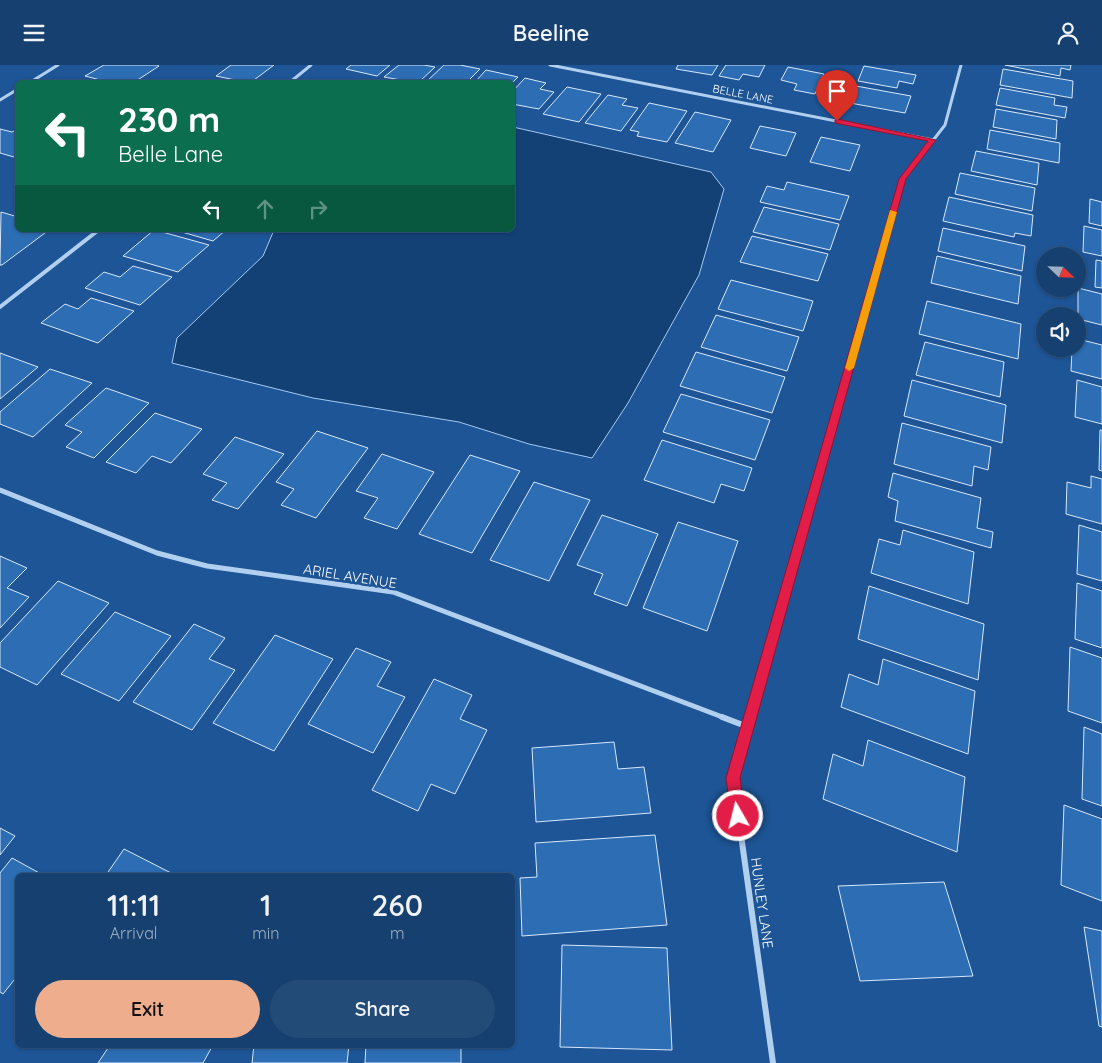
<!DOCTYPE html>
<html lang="en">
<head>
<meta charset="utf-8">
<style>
	:root { --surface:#164070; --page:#234b78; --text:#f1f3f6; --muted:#9eafc3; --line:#355983; --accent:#eead8d }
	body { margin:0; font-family:Quicksand,sans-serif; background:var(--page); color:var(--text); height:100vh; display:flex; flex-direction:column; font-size:19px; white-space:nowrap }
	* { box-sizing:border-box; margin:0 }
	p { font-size:16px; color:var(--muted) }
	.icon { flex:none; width:28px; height:28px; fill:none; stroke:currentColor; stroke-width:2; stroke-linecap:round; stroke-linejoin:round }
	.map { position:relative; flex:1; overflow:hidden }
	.panel { position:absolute; left:15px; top:808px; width:500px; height:175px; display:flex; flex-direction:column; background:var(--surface); border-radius:8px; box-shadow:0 1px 4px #0004,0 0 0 1px var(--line) }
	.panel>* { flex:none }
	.banner { position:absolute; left:15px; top:15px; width:500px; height:152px; border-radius:8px; box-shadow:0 1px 4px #0004,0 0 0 1px var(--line); background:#0b6e4f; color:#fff; overflow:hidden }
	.needle { width:32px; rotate:113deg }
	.fabs { position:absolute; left:1036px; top:182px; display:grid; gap:10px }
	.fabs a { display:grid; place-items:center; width:50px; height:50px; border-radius:50%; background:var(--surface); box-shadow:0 1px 4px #0004,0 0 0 1px var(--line); font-size:25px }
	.pin { position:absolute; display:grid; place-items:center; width:42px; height:42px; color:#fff; margin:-51px -21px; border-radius:50% 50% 50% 0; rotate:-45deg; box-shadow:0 0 5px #0007 }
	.pin .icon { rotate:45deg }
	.me { position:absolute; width:55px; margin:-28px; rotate:352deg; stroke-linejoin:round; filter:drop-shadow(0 0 4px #0008) }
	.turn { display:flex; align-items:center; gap:18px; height:105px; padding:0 20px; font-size:22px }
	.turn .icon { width:65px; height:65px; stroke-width:2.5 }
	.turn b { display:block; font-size:35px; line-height:42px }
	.lanes { display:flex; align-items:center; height:48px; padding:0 20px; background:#0003; justify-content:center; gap:25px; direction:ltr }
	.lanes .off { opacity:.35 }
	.eta { display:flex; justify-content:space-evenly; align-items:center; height:85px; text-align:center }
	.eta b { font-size:30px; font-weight:600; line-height:35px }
	.primary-button { display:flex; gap:10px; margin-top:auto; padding:10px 20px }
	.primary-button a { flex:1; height:58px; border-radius:30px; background:var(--accent); color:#111; font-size:20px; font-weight:600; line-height:58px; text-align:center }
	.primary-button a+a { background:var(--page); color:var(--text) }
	header { display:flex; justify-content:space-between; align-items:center; height:65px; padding:0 20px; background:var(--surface); font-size:22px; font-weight:600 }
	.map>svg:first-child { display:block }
</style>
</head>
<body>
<header><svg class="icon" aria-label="menu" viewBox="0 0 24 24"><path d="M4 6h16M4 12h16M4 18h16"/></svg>Beeline<svg class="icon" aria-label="person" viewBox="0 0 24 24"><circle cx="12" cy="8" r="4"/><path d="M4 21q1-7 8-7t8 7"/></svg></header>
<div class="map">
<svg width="1102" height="998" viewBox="0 0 1102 998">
	<rect width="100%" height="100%" fill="#1d5596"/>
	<path fill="#134075" stroke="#a4caf1" d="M513,62l198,45 13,17 -25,86 -71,128 -36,55 -63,-14 -70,-22 -146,-24 -141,-35 5,-25 86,-82 11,-26h238z"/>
	<path fill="#2c6db4" stroke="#d7e8fb" d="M104,0h53l2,1 -26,17h-21l-27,-7z
		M231,0h43l-24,18 -34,-7z
		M351,0h39l-13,11 -31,-7z
		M399,0h25l11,2 -17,16 -34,-6z
		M444,0h16l20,4 -14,14h-41z
		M678,0h40l-6,10 -36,-6z
		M726,0h39l-6,12 -16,-3 -4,6 -20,-4z
		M1005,0h66l-1,5 -9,-2 -1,8z
		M864,1l52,9 -3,9 -14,-3 -2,7 -39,-7z
		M788,2l36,7 -9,20 -21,-4 3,-6 -16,-4z
		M1003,4l70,12 -1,17 -72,-13z
		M486,5l32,7 -6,6h-38z
		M525,13l21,5 -6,6 14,3 -15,17 -27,-5v-12z
		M856,21l55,10 -6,17 -55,-10z
		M567,22l34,7 -22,28 -36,-8z
		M1000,23l55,10 -1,7 13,2 -2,11 -69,-13z
		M608,30l19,4 -5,6 16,3 -17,23 -36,-8z
		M649,38l38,8 -20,31 -30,-6 2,-4 -9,-2z
		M996,44l61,11 -1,19 -63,-12z
		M695,47l36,8 -18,32 -38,-9z
		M760,61l36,7 -10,23 -36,-8z
		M0,64l12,3 6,-3v25l-4,3 -14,-4z
		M990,65l70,13 -1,20 -72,-14z
		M821,72l39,8 -10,26 -40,-9z
		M976,86l63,12 -2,22 -66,-14z
		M960,108l75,15 -3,23 -77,-17z
		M787,117l62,14 -9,24 -80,-18 7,-16 17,4z
		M949,132l84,18 -2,21 -16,-3 -1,4 -71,-16z
		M1090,134l12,3v24l-13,-3z
		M764,142l75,17 -9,26 -77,-18z
		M1,147l17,5v13h31l-47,35h-2z
		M1084,161l18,4v26l-19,-4z
		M943,163l82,18 -3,25 -84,-20z
		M154,165h1l54,15 -31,27 -55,-16z
		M175,165h51l-13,11z
		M752,171l76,18 -10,27 -78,-19z
		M937,191l84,20 -3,28 -87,-21z
		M1096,195l6,1v27l-7,-1z
		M133,201l39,11 -32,28 -55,-17 19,-16 16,5z
		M731,215l82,21 -10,30 -85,-22z
		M1078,223l24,6v31l-24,-6z
		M91,233l43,13 -36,32 -57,-20 24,-19 13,5z
		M927,236l94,23 -3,35 -99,-25z
		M716,250l83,22 -12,34 -86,-24z
		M1078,274l24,6v34l-31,-8 1,-22h6z
		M925,277l79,20 -4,35 -84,-22z
		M696,287l89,25 -13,36 -92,-27z
		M0,288l38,14 -38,32z
		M50,304l42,14 -59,54 -33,-13v-12z
		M912,315l94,25 -4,38 -98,-27z
		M1077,315l25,7v37l-27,-7z
		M106,323l43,15 -55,55 -28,-11 16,-15 -17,-7z
		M681,329l89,26 -15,40 -92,-28z
		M155,348l47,16 -31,34 -19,-7 -16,17 -30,-11z
		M902,358l89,24 -3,23 -14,-4 -2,20 -78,-22z
		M1100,365h2v41l-3,-1z
		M317,366l51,17 -52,70 -35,-13 13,-16 -18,-7z
		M235,372l49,17 -46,55 -26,-9 15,-17 -24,-9z
		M662,375l90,28 -8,23 -23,-7 -7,19 -70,-23z
		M382,389l52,18 -37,57 -33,-11 14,-20 -22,-7z
		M470,390l50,16 -48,82 -53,-19z
		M893,408l88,25 -4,30 16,4 -2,16 -96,-27 3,-20 -10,-4z
		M1091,411l11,3v45l-36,-10 1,-32 24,6z
		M534,417l56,18 -41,81 -59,-21z
		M602,450l56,19 -31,72 -33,-12 9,-20 -26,-9z
		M678,457l60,19 -31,90 -64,-23z
		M1079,460l23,7v49l-25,-7z
		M903,465l71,22 -6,52 -97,-31 8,-34 21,6z
		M0,491l27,12 -20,20 22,9 -29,31z
		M58,516l51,22 -72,82 -37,-18v-24z
		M1077,518l25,8v57l-27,-9z
		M869,521l115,38 -6,56 -120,-41z
		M115,547l56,24 -52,65 -58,-27z
		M194,559l31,14 -16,21 26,11 -43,60 -59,-28z
		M275,570l58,24 -59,92 -61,-28z
		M1070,582l32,11v65l-34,-12z
		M356,583l35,14 -14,24 28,11 -32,56 -65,-29z
		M883,594l92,32 -7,63 -127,-47 8,-33 29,11z
		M434,614l38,16 -12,24 27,11 -32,64 -24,-10 -13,27 -46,-21z
		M1084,662l18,7v72l-20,-7z
		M868,675l97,37 -8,75 -134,-53 10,-45 30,12z
		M614,677l4,27 26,-2 7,46 -115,9 -4,-74z
		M1064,740l38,14v82l-41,-16z
		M0,763l15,8 -15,19z
		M655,770l12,90 -145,11 -2,-58 17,-1 -2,-34z
		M124,784l51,26h-69z
		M12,793l31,17h-25v100l-15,19 -3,-2v-119z
		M944,817l29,94 -113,5 -22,-95z
		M1084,862l18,4v96l-3,-1z
		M562,880l105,3 5,102 -112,-3z
		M110,980h103l-10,18h-105z
		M254,980h95l-2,18h-95z
		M366,980h95v18h-96z"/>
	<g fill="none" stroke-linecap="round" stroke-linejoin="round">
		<path stroke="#b1cfef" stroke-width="3" d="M550,0l383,75
			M29,18l29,-18
			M289,18l22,-18
			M0,35l18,-11
			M95,168l4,-3
			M888,168l15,-54 42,-54 16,-60"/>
		<path stroke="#b1cfef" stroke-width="4" d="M0,242l96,-75
			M827,382l61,-215"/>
		<path stroke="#b1cfef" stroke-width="5" d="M0,425l157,63 50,13 186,26 332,126
			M750,653l77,-272"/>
		<path stroke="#b1cfef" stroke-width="6" d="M722,652l26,10
			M750,652l-17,61 40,285"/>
	</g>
	<path fill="#e11d48" stroke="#92132f" d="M837,54l99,21 -30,39 -166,599 5,38 -2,5 -5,2 -5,-2 -2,-5 -5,-38 173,-599 29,-38 -93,-18v-3z"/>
	<path fill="#f59e0b" d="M890,145l7,2 -43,156 -5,3 -4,-3z"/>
	<g text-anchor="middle" stroke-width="5" stroke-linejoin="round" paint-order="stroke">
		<g font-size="11" fill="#fff" stroke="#1d5596">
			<text transform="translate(743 29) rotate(11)" y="4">BELLE LANE</text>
		</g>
		<g font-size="14" fill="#fff" stroke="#1d5596">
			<text transform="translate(350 511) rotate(9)" y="5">ARIEL AVENUE</text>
			<text transform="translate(762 838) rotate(82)" y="5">HUNLEY LANE</text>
		</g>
	</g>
</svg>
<div class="fabs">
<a><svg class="needle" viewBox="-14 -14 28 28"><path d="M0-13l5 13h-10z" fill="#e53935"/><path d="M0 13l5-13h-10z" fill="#9eafc3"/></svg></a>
<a><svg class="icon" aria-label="sound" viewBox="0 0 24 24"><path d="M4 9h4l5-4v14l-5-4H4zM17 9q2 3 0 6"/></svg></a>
</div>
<div class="pin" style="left:837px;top:56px;background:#d93025"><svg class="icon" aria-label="arrive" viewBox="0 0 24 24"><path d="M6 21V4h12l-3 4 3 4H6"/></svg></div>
<svg class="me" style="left:738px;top:751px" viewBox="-20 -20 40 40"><circle r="17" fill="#e11d48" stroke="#fff" stroke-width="3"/><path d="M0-11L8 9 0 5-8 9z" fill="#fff"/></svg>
<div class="banner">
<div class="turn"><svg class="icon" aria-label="left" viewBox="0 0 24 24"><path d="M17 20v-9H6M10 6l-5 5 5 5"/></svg><div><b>230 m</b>Belle Lane</div></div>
<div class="lanes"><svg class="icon" aria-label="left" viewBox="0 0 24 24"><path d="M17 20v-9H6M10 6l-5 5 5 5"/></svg><svg class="icon off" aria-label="ahead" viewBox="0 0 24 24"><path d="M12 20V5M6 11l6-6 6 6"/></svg><svg class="icon off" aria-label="right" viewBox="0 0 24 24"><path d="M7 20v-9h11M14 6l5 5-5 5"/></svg></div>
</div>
<section class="panel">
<div class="eta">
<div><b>11:11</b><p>Arrival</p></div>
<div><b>1</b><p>min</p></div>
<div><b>260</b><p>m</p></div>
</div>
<div class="primary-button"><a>Exit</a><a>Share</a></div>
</section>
</div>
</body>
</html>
